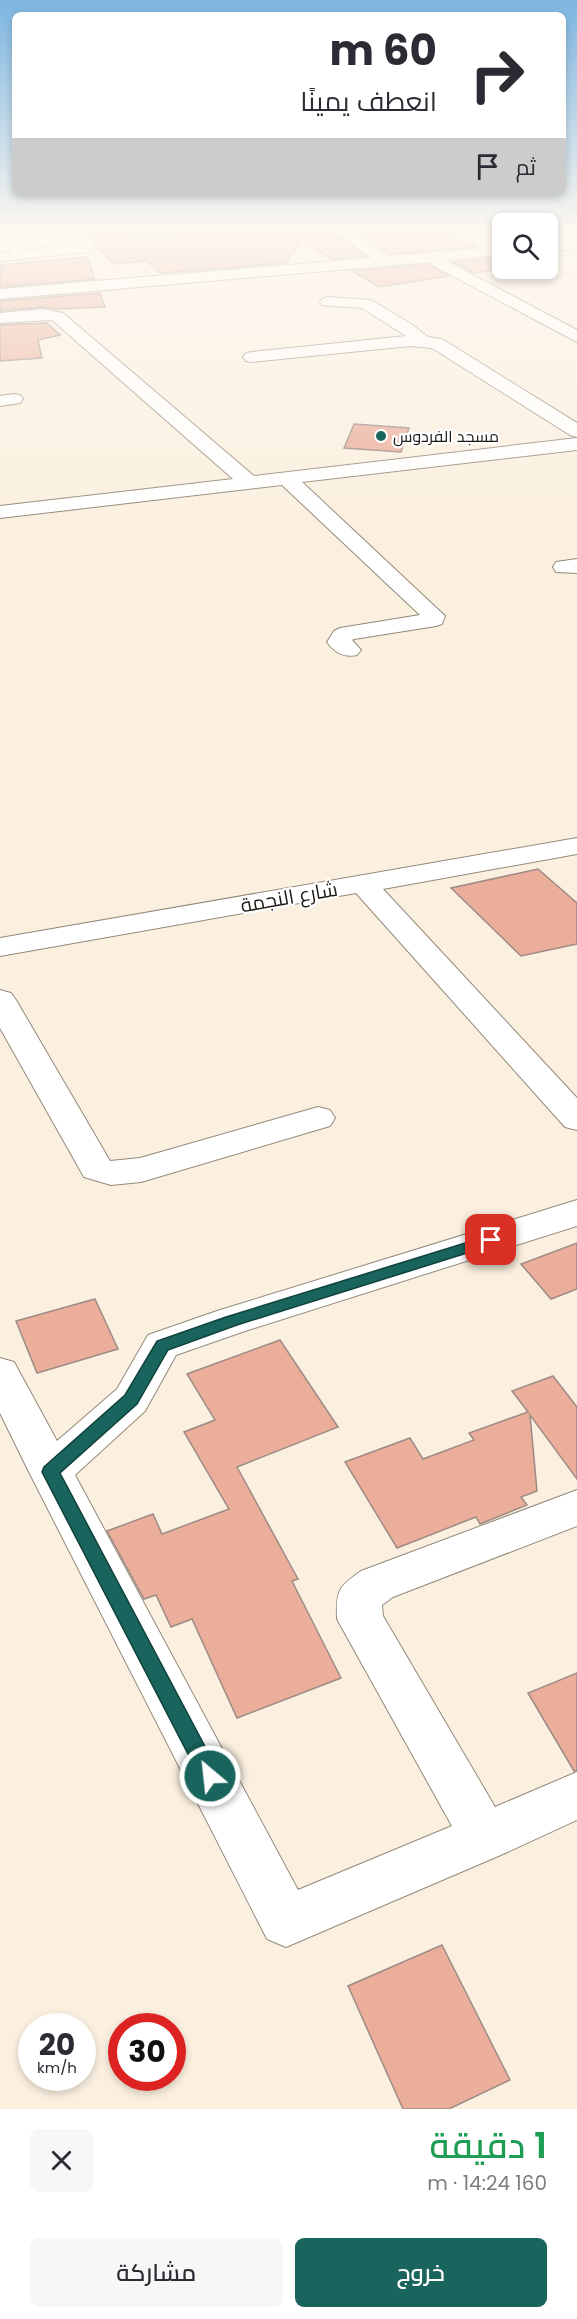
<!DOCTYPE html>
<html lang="ar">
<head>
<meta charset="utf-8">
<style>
	:root { --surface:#fff; --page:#f7f7f7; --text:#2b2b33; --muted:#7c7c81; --accent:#19645d }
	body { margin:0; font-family:Poppins,Cairo,sans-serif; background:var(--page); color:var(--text); direction:rtl; height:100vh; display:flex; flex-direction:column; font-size:22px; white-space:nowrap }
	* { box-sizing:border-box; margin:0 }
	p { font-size:20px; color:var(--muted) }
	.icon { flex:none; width:33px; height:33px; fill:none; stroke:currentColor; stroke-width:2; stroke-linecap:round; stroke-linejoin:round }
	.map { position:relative; height:2109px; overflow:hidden; direction:ltr }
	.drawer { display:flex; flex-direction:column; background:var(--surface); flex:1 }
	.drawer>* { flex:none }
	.hud { position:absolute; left:12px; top:12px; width:554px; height:183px; border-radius:9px; box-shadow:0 3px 9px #0003; direction:rtl; background:#fff; color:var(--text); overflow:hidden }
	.buttons { position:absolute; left:492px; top:213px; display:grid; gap:12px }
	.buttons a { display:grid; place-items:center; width:66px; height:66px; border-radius:9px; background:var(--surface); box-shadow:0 3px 9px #0003; font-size:30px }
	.speed { position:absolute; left:18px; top:2013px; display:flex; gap:12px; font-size:30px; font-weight:700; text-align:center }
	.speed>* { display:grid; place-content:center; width:78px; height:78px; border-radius:50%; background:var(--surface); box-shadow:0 3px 9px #0003; line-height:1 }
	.speed small { font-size:15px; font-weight:400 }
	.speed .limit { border:9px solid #d22; background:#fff; color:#111 }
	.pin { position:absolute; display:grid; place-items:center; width:51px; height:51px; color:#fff; margin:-26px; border-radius:12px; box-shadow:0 3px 9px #0006 }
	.me { position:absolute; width:66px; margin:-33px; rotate:332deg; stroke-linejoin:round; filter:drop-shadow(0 0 4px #0008) }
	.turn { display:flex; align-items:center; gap:21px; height:126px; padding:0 30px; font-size:27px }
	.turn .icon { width:78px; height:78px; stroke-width:2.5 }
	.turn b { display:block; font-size:42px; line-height:51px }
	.then { display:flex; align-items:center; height:57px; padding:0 30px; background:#0003; gap:12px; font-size:22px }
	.round { display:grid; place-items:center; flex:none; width:63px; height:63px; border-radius:9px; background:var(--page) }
	.summary { display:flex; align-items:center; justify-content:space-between; height:102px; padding:0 30px }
	h1 { font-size:36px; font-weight:600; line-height:45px; color:#1e9e55 }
	.button { display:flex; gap:12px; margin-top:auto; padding:12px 30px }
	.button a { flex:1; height:69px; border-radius:9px; background:var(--accent); color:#fff; font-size:24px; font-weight:600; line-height:69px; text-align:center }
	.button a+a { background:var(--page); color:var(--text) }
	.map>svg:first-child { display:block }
</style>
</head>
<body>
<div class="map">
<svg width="577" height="2109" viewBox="0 0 577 2109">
	<rect width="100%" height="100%" fill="#fbf0e0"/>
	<path fill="#eaae9b" stroke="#9e8b85" stroke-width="1.5" d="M82,228h44l9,8 98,-8h95l37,28 -33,3 -31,-18 -15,22 -126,10 -13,-12 -33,3 -17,-17 1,-5z
		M350,228h90l36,19 -87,7z
		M87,257l8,22 -95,8v-22z
		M497,258l5,3v7l-28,5 -21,-11z
		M429,264l20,12 -70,11 -27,-16z
		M100,293l5,14 -49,2 -13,-2 -43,4v-10z
		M47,323l13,12 -22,5 4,18 -42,3v-36z
		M354,424l55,4 -8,24 -57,-4z
		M538,869l39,34v41l-56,12 -70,-68z
		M577,1243v46l-26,10 -30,-35z
		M95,1299l23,50 -81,24 -21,-52z
		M280,1340l58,87 -101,40 61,112 -6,2 49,97 -104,40 -45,-99 -21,8 -15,-32 -12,4 -37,-68 46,-17 9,20 67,-25 -45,-77 31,-12 -28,-46z
		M553,1376l24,31v72l-47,-64 7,76 -16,6 6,8 -47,19 -4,-7 -79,31 -52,-86 65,-24 13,21 51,-19 -5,-7 59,-21 -16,-21z
		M577,1673v97l-3,1 -46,-78z
		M442,1945l68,135 -61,29h-46l-55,-123z"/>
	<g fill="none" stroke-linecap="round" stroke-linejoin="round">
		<g stroke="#93897a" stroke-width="2">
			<path id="minor" d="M0,228h7l19,22 55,-6 -17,-16h15l17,16 -3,7 -5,1 -88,9v-8l12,-2 -12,-14z
				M330,228h16l42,28 114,-9v8l-57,5 132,70v12l-145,-77 -2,-3 -430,37v-10l371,-31z
				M577,241v8l-29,2v-8z
				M328,297l43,3 40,24 17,13 14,2 135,84v14l-7,-2 -138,-87 -22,-2 -158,16 -6,-1 -3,-4 3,-4 6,-1 154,-16 -44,-28 -40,-3 -2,-3 2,-3z
				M43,309l20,4 191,163 323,-38v12l-275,32 143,134 -3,8 -6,2 -82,13 -2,1 9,10 -4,5c-13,3 -22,-2 -30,-13l7,-11 6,-3 80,-13 -138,-130 -282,33v-12l233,-27 -181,-159 -52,3v-10z
				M14,394l6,1 3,4 -3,4 -20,3v-10z
				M577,559v14l-21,-1 -3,-5 3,-5z
				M577,838v16l-194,35 194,209v32l-12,-3 -209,-234 -356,63v-18z
				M0,990l11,3 5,7 94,161 30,-3 178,-51 12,3 5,8 -5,8 -189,56 -30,3 -27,-8 -84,-149z
				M577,1200v26l-332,105 -69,24 -31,56 -70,64 223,415 154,-64 -115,-207c-1,-28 1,-32 24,-48l216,-81v36l-184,71 -11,8 1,11 112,191 82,-35v48l-74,34 -217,93 -19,-8 -238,-467 -29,-59v-55l14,4 43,79 60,-52 31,-54 69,-24z"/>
		</g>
		<use href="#minor" fill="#fff" fill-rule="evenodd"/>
	</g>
	<linearGradient id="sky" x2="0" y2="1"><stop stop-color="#7cb5e0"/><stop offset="0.44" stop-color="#fdf8f1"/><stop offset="1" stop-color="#fdf8f1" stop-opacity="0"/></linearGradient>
	<rect width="577" height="523" fill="url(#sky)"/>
	<path fill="#19645d" stroke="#10413c" stroke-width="1.5" d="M491,1235l5,1 2,4 -2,4 -259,81 -69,25 -31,54 -77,69 157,296 3,7 -3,7 -7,2 -7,-2 -161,-311 2,-5 81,-72 32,-54 69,-24z"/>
	<circle fill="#19645d" stroke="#fff" stroke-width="2" cx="381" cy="436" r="6"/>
	<g text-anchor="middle" stroke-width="4.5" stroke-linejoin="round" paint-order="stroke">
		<g font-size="16" fill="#1d1914" stroke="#fff" text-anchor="start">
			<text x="393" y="442">مسجد الفردوس</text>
		</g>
		<g font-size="20" fill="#1d1914" stroke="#fff">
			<text transform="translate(289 897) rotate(-10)" y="7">شارع النجمة</text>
		</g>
	</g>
</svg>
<div class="buttons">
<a><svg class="icon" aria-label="search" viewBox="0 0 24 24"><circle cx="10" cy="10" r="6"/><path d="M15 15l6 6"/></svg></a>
</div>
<div class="speed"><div>20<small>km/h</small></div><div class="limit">30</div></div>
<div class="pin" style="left:491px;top:1240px;background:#d93025"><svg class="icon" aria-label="arrive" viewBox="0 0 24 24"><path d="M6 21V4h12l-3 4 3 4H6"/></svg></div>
<svg class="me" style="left:210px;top:1776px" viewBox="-20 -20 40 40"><circle r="17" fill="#19645d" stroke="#fff" stroke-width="3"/><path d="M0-11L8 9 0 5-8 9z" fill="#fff"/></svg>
<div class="hud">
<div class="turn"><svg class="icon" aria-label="right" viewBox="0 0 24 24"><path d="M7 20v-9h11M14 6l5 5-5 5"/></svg><div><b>60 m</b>انعطف يمينًا</div></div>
<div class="then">ثم<svg class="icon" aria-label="arrive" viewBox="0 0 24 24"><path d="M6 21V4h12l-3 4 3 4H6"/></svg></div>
</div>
</div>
<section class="drawer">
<div class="summary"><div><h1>1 دقيقة</h1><p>160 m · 14:24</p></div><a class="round"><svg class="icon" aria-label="close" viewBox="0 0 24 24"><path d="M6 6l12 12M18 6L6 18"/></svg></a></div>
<div class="button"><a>خروج</a><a>مشاركة</a></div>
</section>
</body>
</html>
